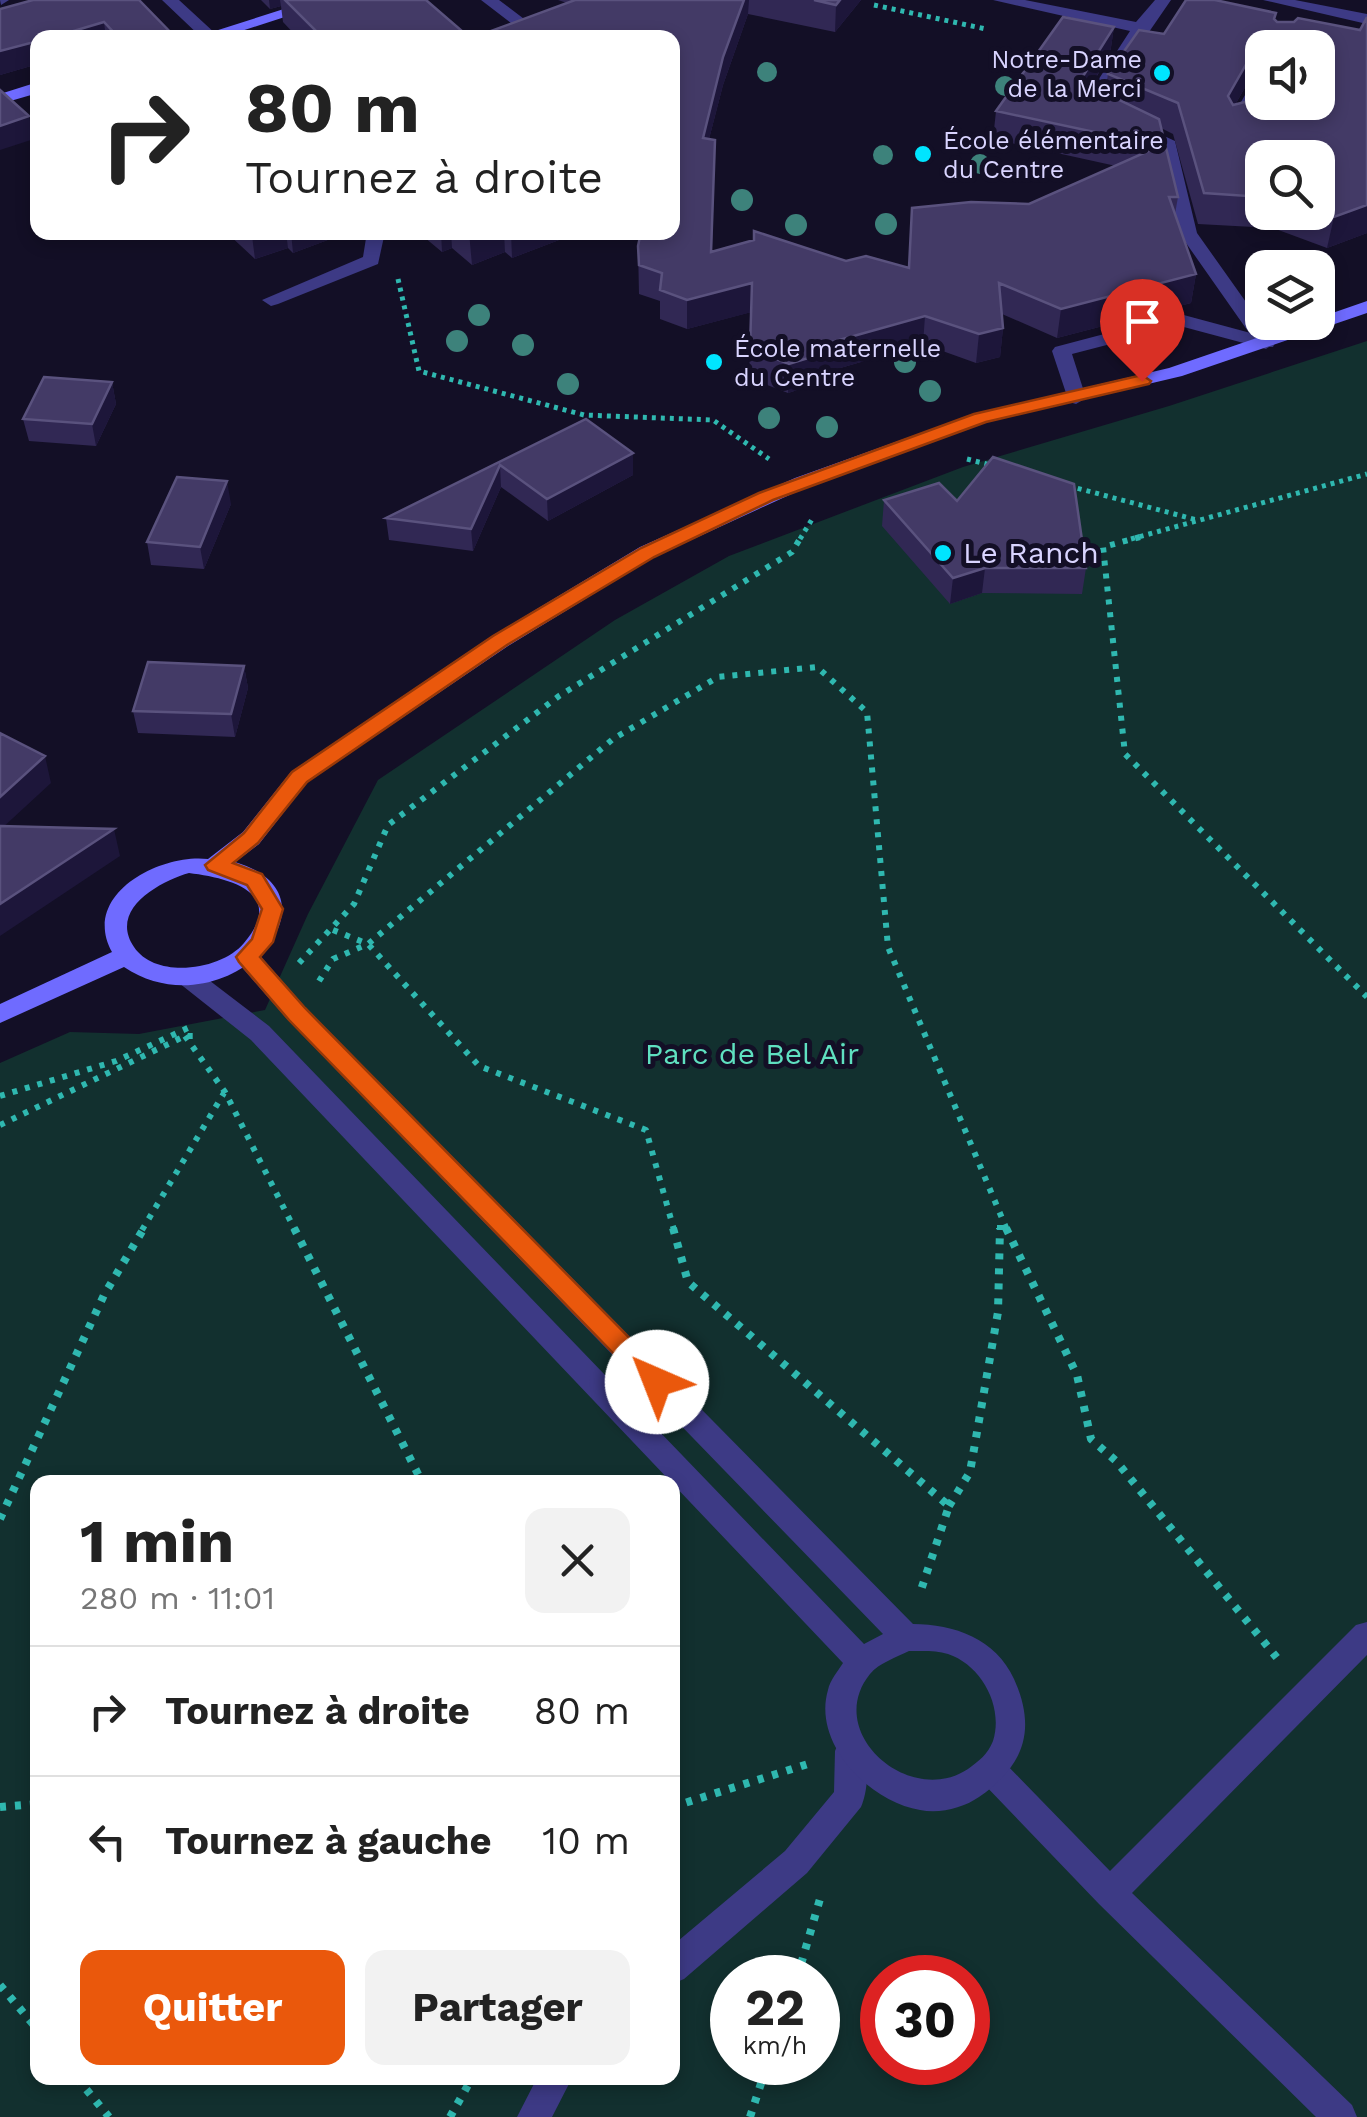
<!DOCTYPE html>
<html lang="fr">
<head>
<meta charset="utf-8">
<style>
	:root { --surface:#fff; --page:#f2f2f2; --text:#222; --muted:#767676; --line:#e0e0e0; --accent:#ea580c }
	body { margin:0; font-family:"Work Sans",sans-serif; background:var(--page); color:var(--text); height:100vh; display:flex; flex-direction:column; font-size:38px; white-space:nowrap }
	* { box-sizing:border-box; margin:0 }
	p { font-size:32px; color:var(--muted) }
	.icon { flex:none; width:55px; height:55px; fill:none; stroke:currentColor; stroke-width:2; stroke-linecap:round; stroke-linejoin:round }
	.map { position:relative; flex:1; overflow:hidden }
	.sheet { position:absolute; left:30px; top:1475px; width:650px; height:610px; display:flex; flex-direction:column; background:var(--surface); border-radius:20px; box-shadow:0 5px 15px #0003 }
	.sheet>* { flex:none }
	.top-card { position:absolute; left:30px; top:30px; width:650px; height:210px; border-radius:20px; box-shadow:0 5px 15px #0003; background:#fff; color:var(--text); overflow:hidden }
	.fabs { position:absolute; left:1245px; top:30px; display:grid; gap:20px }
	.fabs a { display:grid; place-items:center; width:90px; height:90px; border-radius:20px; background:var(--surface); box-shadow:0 5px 15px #0003; font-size:50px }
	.speed { position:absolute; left:710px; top:1955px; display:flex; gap:20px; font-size:50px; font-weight:700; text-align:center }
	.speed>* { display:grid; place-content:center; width:130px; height:130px; border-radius:50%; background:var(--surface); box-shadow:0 5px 15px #0003; line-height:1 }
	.speed small { font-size:25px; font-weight:400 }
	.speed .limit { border:15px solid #d22; background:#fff; color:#111 }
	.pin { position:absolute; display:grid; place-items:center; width:85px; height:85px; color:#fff; margin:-102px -42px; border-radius:50% 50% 50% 0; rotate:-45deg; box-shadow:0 0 10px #0007 }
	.pin .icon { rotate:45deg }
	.me { position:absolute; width:110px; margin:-55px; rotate:316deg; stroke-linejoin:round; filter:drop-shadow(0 0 8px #0008) }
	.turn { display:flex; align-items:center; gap:35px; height:210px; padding:0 50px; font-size:45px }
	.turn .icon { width:130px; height:130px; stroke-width:2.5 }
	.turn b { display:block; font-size:70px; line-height:85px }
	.round { display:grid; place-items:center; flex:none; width:105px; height:105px; border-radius:20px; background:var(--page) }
	.summary { display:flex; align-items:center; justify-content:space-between; height:170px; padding:0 50px }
	h1 { font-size:60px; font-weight:700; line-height:75px }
	.action { display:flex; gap:20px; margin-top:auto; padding:20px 50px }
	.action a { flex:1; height:115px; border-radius:20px; background:var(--accent); color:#fff; font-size:40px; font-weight:700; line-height:115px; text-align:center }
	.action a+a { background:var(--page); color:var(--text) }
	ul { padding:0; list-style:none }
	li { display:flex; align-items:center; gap:30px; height:130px; padding:0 50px; border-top:2px solid var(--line) }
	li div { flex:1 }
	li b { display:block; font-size:38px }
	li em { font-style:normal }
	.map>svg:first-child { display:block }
</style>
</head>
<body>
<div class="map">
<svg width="1367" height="2117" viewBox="0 0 1367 2117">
	<rect width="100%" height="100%" fill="#130f26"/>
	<path fill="#12302f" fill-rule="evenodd" d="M1367,341v1776h-1367v-1054l70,-31 69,2 126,-24 43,-96 70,-134 237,-160 114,-64 234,-89 206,-61zM38,1482h634v596h-634zM732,1978h86v84h-86zM882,1978h86v84h-86z"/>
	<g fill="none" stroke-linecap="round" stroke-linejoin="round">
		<path stroke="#2fb8b0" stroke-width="5" stroke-dasharray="4 5" stroke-linecap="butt" d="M874,5l112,24
			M398,279l21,92 165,44 129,5 56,39
			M967,459l27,7
			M1069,486l128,34
			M800,539l14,-23
			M1131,539l236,-65"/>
		<path stroke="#2fb8b0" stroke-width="6" stroke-dasharray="5 8" stroke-linecap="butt" d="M1140,537l-37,10 22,207 242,243
			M333,930l35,14 111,122 167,64 28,100
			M299,963l55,-59 34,-79 171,-129 233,-144 9,-15
			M319,981l14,-22 35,-15 245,-205 105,-62 99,-10 50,45 21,235 119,283
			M185,1036l40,56 70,138
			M0,1096l116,-35 74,-34
			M0,1125l185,-89h14
			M142,1230l82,-137
			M1000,1230v-9"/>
		<path stroke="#2fb8b0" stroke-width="8" stroke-dasharray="6 9" stroke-linecap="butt" d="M294,1228l128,254
			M673,1228l15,54 261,224 -29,87
			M1006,1228l71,147 14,64 25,22 166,203
			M949,1506l21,-34 28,-160 2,-84
			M0,1519l104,-224 40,-67
			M0,1807l38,-3
			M672,1807l139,-44
			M797,1978l23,-79
			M0,1985l38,45
			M77,2078l32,39
			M450,2117l22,-39
			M750,2117l18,-55"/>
		<path fill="#3d3a85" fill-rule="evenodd" d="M481,0h18l37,28 -18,10h-24l22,-11z
			M367,232h18l-7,32 -100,40 -7,2 -9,-6 101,-43z
			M1180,314l93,25 2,4 -9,6 -86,-23 -108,28 14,44 -10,6 -7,-2 -17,-51 3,-4z
			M1367,1622v33l-235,238 220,212 5,12h-41l-217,-213 -118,-123 -5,-10 5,-10 11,-5 11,5 107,110 246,-246z
			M850,1737l11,4c8,18 8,48 0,66l-54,66 -123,106 -12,5v-38l113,-95 49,-59 1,-41 4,-10z
			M537,2078h35l-20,39h-35z"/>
		<path fill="#3d3a85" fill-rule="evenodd" d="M0,0h9l-8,5z
			M162,0h17l38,35 -15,3z
			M993,0h32l111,22 19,-22h16l-73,106 7,6 -8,5 -17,-9 50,-77z
			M1263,0h32l72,14v10z
			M1262,74v20l-17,33 -15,4 -3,-4 27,-48z
			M1134,122l41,19 22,92 78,110 -2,4h-14l-80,-114 -21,-89 -30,-13 -3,-4z
			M247,948l9,3 50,57 607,616c41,0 83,15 101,55 23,51 10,87 -35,118 -16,11 -39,17 -59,13 -50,-8 -108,-66 -92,-120 2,-10 10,-19 15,-27l-592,-623 -72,-57 -3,-6 3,-6h18l72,55 595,618 19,-10 -595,-614 -50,-57 -3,-6 3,-6zM909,1651c13,0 27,-1 39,3 33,11 56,52 45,87 -5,13 -14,20 -25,28 -59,39 -145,-37 -98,-95 9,-11 27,-17 39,-23z"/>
		<path fill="#6f6bff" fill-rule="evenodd" d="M312,0h25l-117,38h-27z
			M38,82v11l-38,11v-10z
			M1367,301v12l-185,63 -195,46 -178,64 -155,71 -146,89 -201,136 -48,62 -24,18c118,35 -11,172 -111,105l-124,56v-19l112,-52c-32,-58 49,-99 96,-93l35,-27 48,-60 201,-136 148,-89 155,-69 179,-64 195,-46 134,-46h15v-4zM189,873c40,5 98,19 55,70 -22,27 -88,37 -110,4 -26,-38 27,-66 55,-74z"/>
	</g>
	<g fill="#3d827b">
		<circle cx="767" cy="72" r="10"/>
		<circle cx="1005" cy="86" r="10"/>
		<circle cx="883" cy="155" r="10"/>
		<circle cx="980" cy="164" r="10"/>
		<circle cx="742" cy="200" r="11"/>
		<circle cx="886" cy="224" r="11"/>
		<circle cx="796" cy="225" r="11"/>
		<circle cx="479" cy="315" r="11"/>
		<circle cx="457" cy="341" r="11"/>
		<circle cx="523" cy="345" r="11"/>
		<circle cx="905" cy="362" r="11"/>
		<circle cx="568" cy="384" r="11"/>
		<circle cx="930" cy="391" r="11"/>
		<circle cx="769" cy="418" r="11"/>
		<circle cx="827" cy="427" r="11"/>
	</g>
	<path fill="#312854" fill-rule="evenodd" d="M33,0l143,38h-138v26l-38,11z
		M261,0h165l44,38h-172l-15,-16 -2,-16 -11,3z
		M558,0h303l-26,32 -87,-18 -25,71 -14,54 6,1 -3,111 42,-11v-9l92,30 20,-5 43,12 3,-60 59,-6 58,2 87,-38 -123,-27 3,-28 67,-94 51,10 -4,27 -19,32 14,7 3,-19 31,-44 25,4 22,-34h29l61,13 -1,7 2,2h17l4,-4 62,12 7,-13v216l-40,15 -54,-20 -75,-4 -25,-90 -12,-6 17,69 -3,17 21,60 -5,29 -134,35 -55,-24 1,14 -3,29 -24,6 -53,-19 -93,27 -1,9 -41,13 -39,-15 2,-66 -64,17 -27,-10v-18l-21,-7 -1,-48 3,-14h31v-194h-200l95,-35zM1262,48h56v54h-56v-21l-9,19 -18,5 16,-28 11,-5zM1262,158h56v54h-56z
		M226,232h123l-56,21 -5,-5 -33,11z
		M418,232h162l-68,26 -7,-6 -33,13 -20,-17 -10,4z
		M112,382l4,22 -20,42 -67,-5 -6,-22z
		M586,419l47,56 -85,46 -47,-34 -28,64 -84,-11 -3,-22z
		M884,500l73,1 129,67 -4,26 -100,-1 -32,11 -68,-78z
		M231,504l-27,65 -53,-4 -4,-23z
		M244,666l4,22 -13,49 -97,-4 -5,-22z"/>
	<path fill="#1d163a" d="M269,0h11l1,6 -11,3z
		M744,0h5l-1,14 -25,71 -21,81 1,-28 20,-81z
		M840,0h21l-26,32 1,-27z
		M1276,13l-7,35h-7v24l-11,5 -28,49 5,-30z
		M104,22l2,16h-56z
		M1114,27l-4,27 -34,55 4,-28z
		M38,41v23l-38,11v-24z
		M29,116l5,23 -34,11v-24z
		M1367,205v28l-40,15 7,-31z
		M263,232h23l2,16 -33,11 -3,-23z
		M291,232h58l-56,21z
		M441,232h10l1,16 -10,4z
		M469,232h35l1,20 -33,13z
		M511,232h69l-68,26z
		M1196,274l-5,29 -134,35 4,-29z
		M752,283v29l-65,17v-29z
		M925,316l-2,28 -93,27 -1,9 -41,13 1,-29 43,-22z
		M1003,328l-3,29 -24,6 3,-29z
		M112,382l4,22 -20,42 -4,-22z
		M633,453v22l-85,46 -1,-22z
		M500,465l1,22 -28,64 -2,-22z
		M227,481l4,23 -27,65 -4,-22z
		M985,568l-3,25 -32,11 3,-26z
		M244,666l4,22 -13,49 -4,-23z
		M45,756l6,27 -51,47v-33z
		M114,829l6,27 -120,80v-32z"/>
	<path fill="#433a66" stroke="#5a527e" stroke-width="2.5" fill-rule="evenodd" d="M33,0h106l37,38h-57l-15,-16 -54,16h-12v3l-38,10v-42z
		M285,0h141l44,38h-147z
		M575,0h169l-21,57 -20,81 12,2 -4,112 43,-12v-9l92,30 20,-5 43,12 3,-60 59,-6 58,2 131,-58 -164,-35 67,-94 51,10 -34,54 79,38 19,78h-9l27,77 -135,35 -62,-26 4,45 -24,6 -54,-18 -93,26 -1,9 -42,13 -39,-15 2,-66 -65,17 -27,-10 2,-17 -23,-8 -1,-19 3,-14h31v-194l-63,-3 -7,3h-130z
		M814,0h26l-4,5z
		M1186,0h29l61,13 -2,6 3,3h17l4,-4 62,12 7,-13v188l-33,12 -16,-6v-53h-56v39l-58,-4 -26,-90 -70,-29 31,-44 25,4zM1270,42v6h48v54h-56v-21l-9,19 -20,5 -5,-9 28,-49z
		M0,90l29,26 -29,10z
		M44,377l68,5 -20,42 -69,-5z
		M586,419l47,34 -86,46 -47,-34 -29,64 -85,-11z
		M993,457l81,27 12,84h-101l-32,10 -69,-78 55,-17 18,18z
		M177,477l50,4 -27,66 -53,-5z
		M148,662l96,4 -13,48 -98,-3z
		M0,733l45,23 -45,41z
		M0,826l114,3 -114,75z"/>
	<path fill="#ea580c" stroke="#983908" stroke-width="2.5" d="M1142,375l9,6 -2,3 -163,38 -213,78 -119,57 -147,88 -200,137 -49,61 -25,20 29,11 21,35 -10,33 -13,15 45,51 361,367 3,7 -3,7 -9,4 -9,-4 -359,-369 -50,-58 -3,-5 16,-18 10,-30 -15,-24 -39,-15 -3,-5 39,-32 48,-61 201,-136 148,-88 118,-55 215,-79z"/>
	<g fill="#00e5ff" stroke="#130f26" stroke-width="4">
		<circle cx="1162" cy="73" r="10"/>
		<circle cx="923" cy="154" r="10"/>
		<circle cx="714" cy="362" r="10"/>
		<circle cx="943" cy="553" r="10"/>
	</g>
	<g text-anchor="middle" stroke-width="10" stroke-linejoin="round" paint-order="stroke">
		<g font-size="25" fill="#d9d4ff" stroke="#130f26" text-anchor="start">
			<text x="1142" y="68" text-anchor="end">Notre-Dame<tspan x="1142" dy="29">de la Merci</tspan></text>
			<text x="943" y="149">École élémentaire<tspan x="943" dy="29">du Centre</tspan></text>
			<text x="734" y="357">École maternelle<tspan x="734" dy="29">du Centre</tspan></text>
		</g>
		<g font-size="30" fill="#d9d4ff" stroke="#130f26" text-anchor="start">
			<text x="963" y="563">Le Ranch</text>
		</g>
		<g font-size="30" fill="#5fe0c0" stroke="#130f26">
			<text x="752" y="1064">Parc de Bel Air</text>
		</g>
	</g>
</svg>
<div class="fabs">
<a><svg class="icon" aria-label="sound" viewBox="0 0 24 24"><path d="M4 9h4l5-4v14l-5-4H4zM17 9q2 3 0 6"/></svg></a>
<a><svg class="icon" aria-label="search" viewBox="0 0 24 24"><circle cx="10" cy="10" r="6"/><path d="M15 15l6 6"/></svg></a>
<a><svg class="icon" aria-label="layers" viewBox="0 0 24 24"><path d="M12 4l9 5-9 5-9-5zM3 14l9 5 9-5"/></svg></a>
</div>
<div class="speed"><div>22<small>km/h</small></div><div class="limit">30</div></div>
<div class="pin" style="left:1142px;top:381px;background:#d93025"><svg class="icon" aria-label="arrive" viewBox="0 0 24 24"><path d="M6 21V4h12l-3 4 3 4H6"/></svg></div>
<svg class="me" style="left:657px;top:1382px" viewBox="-20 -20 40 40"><circle r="19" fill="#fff"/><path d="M0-13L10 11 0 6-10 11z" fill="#ea580c"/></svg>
<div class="top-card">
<div class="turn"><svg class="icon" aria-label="right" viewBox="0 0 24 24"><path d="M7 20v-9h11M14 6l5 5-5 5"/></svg><div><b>80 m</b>Tournez à droite</div></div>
</div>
<section class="sheet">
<div class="summary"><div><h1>1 min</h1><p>280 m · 11:01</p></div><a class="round"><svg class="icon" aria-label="close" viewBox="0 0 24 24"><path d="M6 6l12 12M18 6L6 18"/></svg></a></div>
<ul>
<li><svg class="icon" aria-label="right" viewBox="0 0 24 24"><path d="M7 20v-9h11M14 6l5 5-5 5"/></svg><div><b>Tournez à droite</b></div><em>80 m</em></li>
<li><svg class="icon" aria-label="left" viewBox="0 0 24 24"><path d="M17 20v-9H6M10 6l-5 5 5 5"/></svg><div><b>Tournez à gauche</b></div><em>10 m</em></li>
</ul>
<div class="action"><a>Quitter</a><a>Partager</a></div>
</section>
</div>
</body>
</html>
